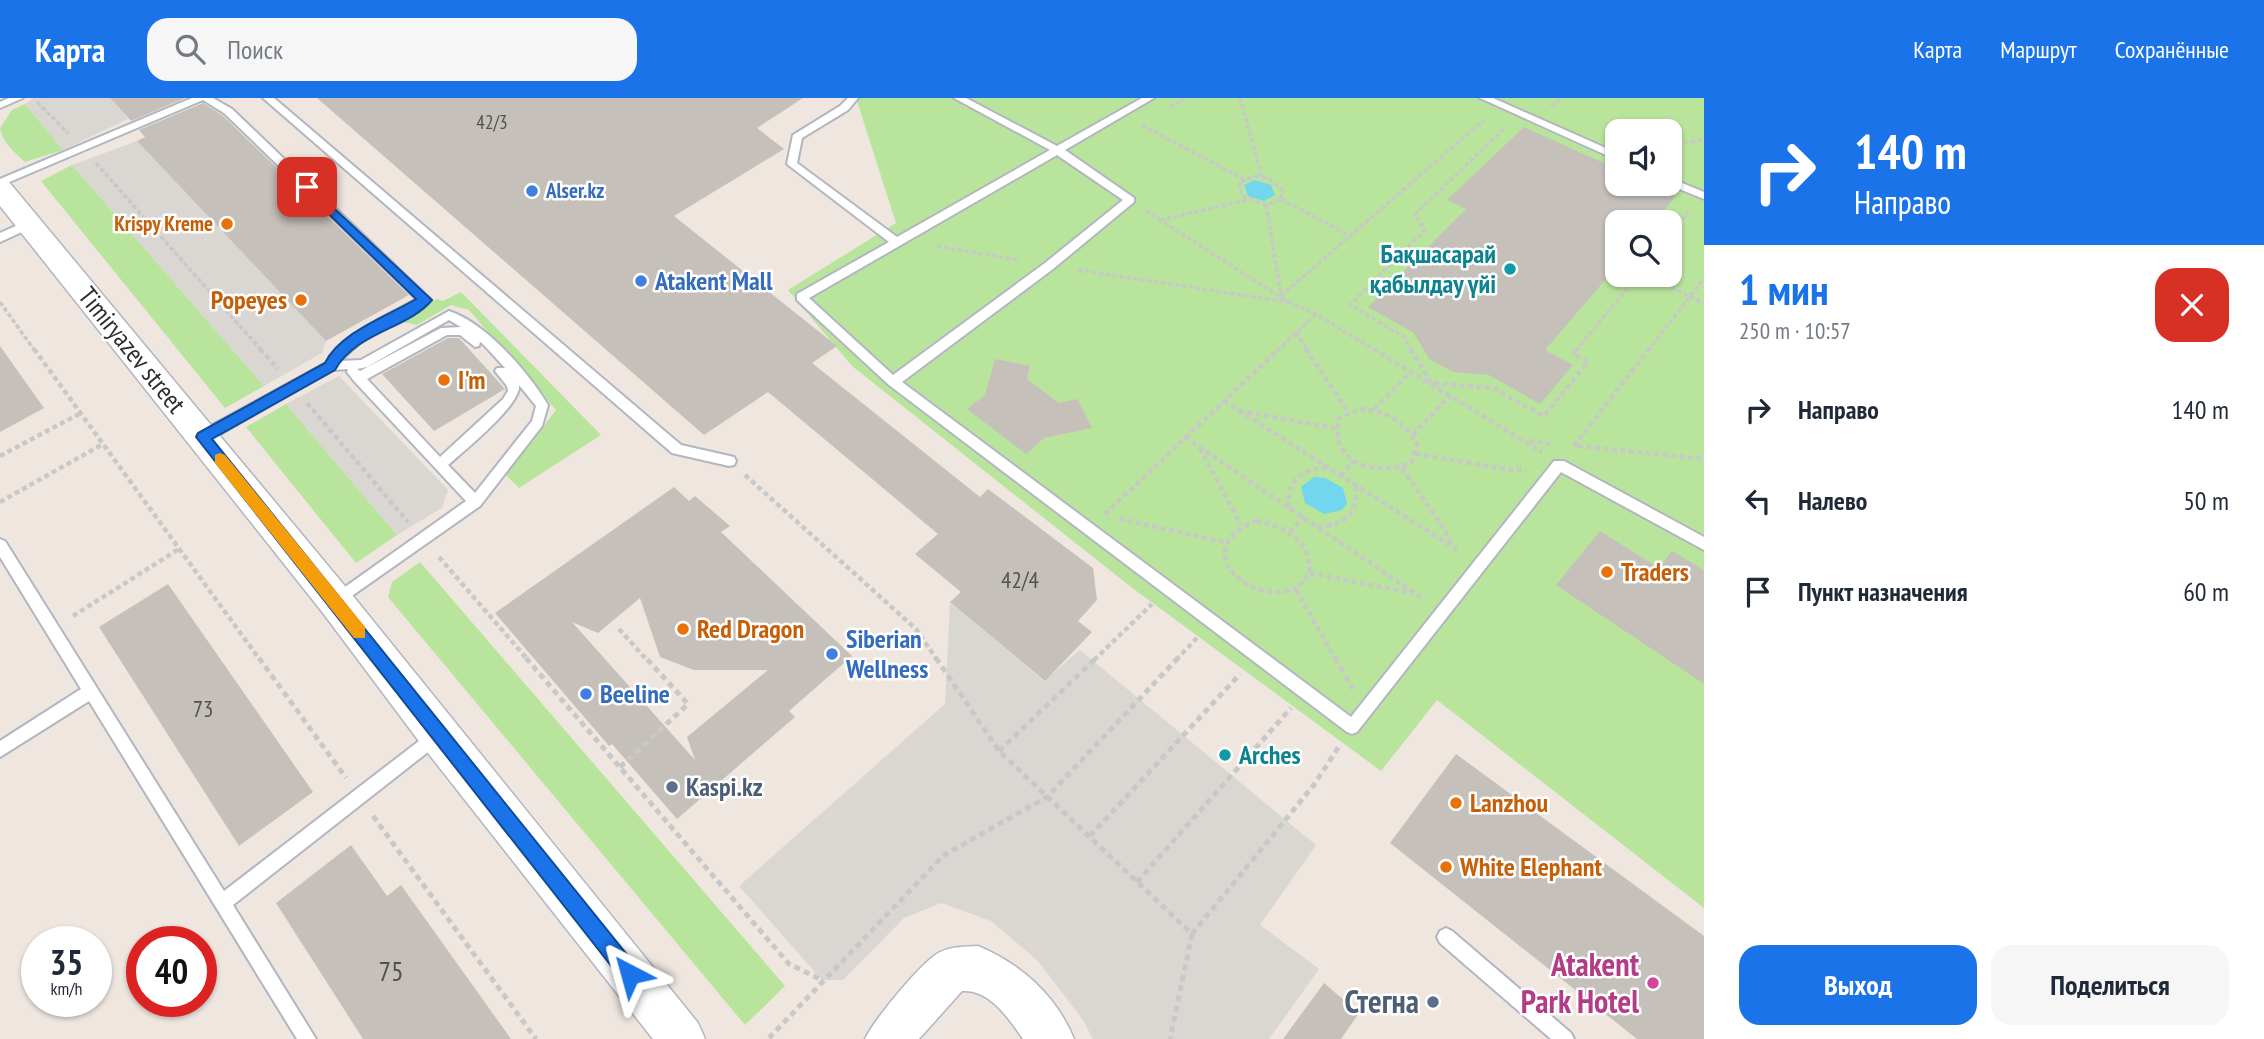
<!DOCTYPE html>
<html lang="ru">
<head>
<meta charset="utf-8">
<style>
	:root { --surface:#fff; --page:#f6f6f7; --text:#1f2937; --muted:#747a83; --accent:#1a73e8 }
	body { margin:0; font-family:"PT Sans Narrow",sans-serif; background:var(--page); color:var(--text); height:100vh; display:flex; flex-direction:column; font-size:26px; white-space:nowrap }
	* { box-sizing:border-box; margin:0 }
	p { font-size:23px; color:var(--muted) }
	.icon { flex:none; width:38px; height:38px; fill:none; stroke:currentColor; stroke-width:2; stroke-linecap:round; stroke-linejoin:round }
	.map { position:relative; flex:1; overflow:hidden }
	.panel { display:flex; flex-direction:column; background:var(--surface); width:560px }
	.panel>* { flex:none }
	.top-card { background:#1a73e8; color:#fff; overflow:hidden }
	.tools { position:absolute; left:1605px; top:21px; display:grid; gap:14px }
	.tools a { display:grid; place-items:center; width:77px; height:77px; border-radius:14px; background:var(--surface); box-shadow:0 2px 5px #0004; font-size:35px }
	.speed { position:absolute; left:21px; top:828px; display:flex; gap:14px; font-size:35px; font-weight:700; text-align:center }
	.speed>* { display:grid; place-content:center; width:91px; height:91px; border-radius:50%; background:var(--surface); box-shadow:0 2px 5px #0004; line-height:1 }
	.speed small { font-size:18px; font-weight:400 }
	.speed .limit { border:10px solid #d22; background:#fff; color:#111 }
	.pin { position:absolute; display:grid; place-items:center; width:60px; height:60px; color:#fff; margin:-30px; border-radius:14px; box-shadow:0 4px 10px #0006 }
	.me { position:absolute; width:77px; margin:-38px; rotate:321deg; stroke-linejoin:round; filter:drop-shadow(0 0 5px #0008) }
	.turn { display:flex; align-items:center; gap:24px; height:147px; padding:0 35px; font-size:32px }
	.turn .icon { width:91px; height:91px; stroke-width:2.5 }
	.turn b { display:block; font-size:49px; line-height:60px }
	.round { display:grid; place-items:center; flex:none; width:74px; height:74px; border-radius:21px; background:var(--page) }
	.head { display:flex; align-items:center; justify-content:space-between; height:119px; padding:0 35px }
	h1 { font-size:42px; font-weight:700; line-height:52px; color:var(--accent) }
	.button { display:flex; gap:14px; margin-top:auto; padding:14px 35px }
	.button a { flex:1; height:80px; border-radius:21px; background:var(--accent); color:#fff; font-size:28px; font-weight:700; line-height:80px; text-align:center }
	.button a+a { background:var(--page); color:var(--text) }
	ul { padding:0; list-style:none }
	li { display:flex; align-items:center; gap:21px; height:91px; padding:0 35px }
	li div { flex:1 }
	li b { display:block; font-size:26px }
	li em { font-style:normal }
	header { display:flex; align-items:center; gap:42px; box-sizing:border-box; height:98px; padding:0 35px; background:var(--accent); color:#fff }
	header strong { font-size:33px }
	nav { display:flex; gap:38px; margin-inline-start:auto; font-size:24px }
	.search { width:490px; height:63px; background:var(--page); display:flex; align-items:center; gap:18px; box-sizing:border-box; padding:0 24px; border-radius:21px; color:var(--muted); font-size:26px }
	main { display:flex; flex:1; min-height:0 }
	.map>svg:first-child { display:block }
</style>
</head>
<body>
<header>
<strong>Карта</strong>
<div class="search"><svg class="icon" aria-label="search" viewBox="0 0 24 24"><circle cx="10" cy="10" r="6"/><path d="M15 15l6 6"/></svg>Поиск</div>
<nav><a>Карта</a><a>Маршрут</a><a>Сохранённые</a></nav>
</header>
<main>
<div class="map">
<svg width="1704" height="941" viewBox="0 0 1704 941">
	<rect width="100%" height="100%" fill="#eee6df"/>
	<path fill="#b9e49c" fill-rule="evenodd" d="M856,0h848v810l-267,-208 -56,71 -250,-184 -279,-221 -64,-76 108,-67zM1617,33h53v53h-53zM1617,124h53v53h-53z
		M25,6l38,46 -38,12c-10,-9 -23,-20 -25,-34l12,-18z
		M72,67l192,221 -39,22 -184,-227z
		M461,194l140,143 -82,53 -13,-13 50,-65 -87,-100 -18,-5 -34,20 -19,-4 39,-22 6,2z
		M286,306l111,131 -41,28 -110,-136z
		M420,464l365,424 -40,39 -357,-428 4,-15z"/>
	<path fill="#dad6d2" d="M34,0h76l18,21 -65,31 -38,-46z
		M137,43l189,200 -4,12 -58,33 -192,-221z
		M339,278l109,114 -6,18 -45,27 -111,-131z
		M950,504l94,79 36,-31 236,195 -56,80 59,44 -50,70h-176l-10,-19 -45,-59 -47,-40 -50,-18 -37,15 -61,62h-21l-83,-94 206,-182z"/>
	<path fill="#73d6ef" d="M1255,82l16,5 4,10 -11,6 -16,-5 -4,-11z
		M1314,379l11,1 18,10 4,16 -5,6 -18,4 -19,-11 -4,-16z"/>
	<path fill="#c6c0bb" fill-rule="evenodd" d="M110,0h75l-54,23z
		M317,0h486l-46,30 27,21 -110,67 163,130 -25,17 168,134 8,-8 105,79 4,32 -19,21 14,11 -47,49 -95,-79 11,-10 -46,-38 23,-20 -170,-142 -64,43z
		M203,5l19,12 187,180 -83,46 -189,-200 8,-4 -6,-7z
		M1524,29l93,42v15h31l28,12 -22,26h-37v44l-72,84 28,15 -33,39 -51,-29 -36,-3 -24,-13 -15,-26 -46,-26 98,-98 -19,-9z
		M448,240h11l46,51 -71,42 -52,-57z
		M0,248l44,62 -44,24z
		M995,261l35,7 -3,13 32,24 19,-4 14,29 -48,10 -18,16 -59,-45 18,-14z
		M674,389l15,14 6,-5 35,30 -9,6 131,124 -63,55 6,6 -118,102 -65,-75 -3,2 -114,-133zM640,500l20,59 34,13h74l-81,67 8,23 -123,-138 26,11z
		M1600,433l59,37 13,-17 32,19v114l-148,-99z
		M168,486l145,208 -74,54 -140,-219z
		M1456,656l248,182v103h-67l-247,-196z
		M351,747l36,51 14,-11 110,154h-148l-87,-136z
		M1324,885l35,30 -18,26h-58z"/>
	<g fill="none" stroke-linecap="round" stroke-linejoin="round">
		<g stroke="#b2b6c0" stroke-width="4">
			<path id="service" d="M9,0h14l-23,10v-6z
				M192,0h21l19,11 199,191 -68,40 -23,21 21,-1 88,-49c37,12 79,61 99,94l-6,21 -62,80 -144,101 -5,-2 -2,-4 2,-4 135,-96 -112,-120 -7,-9 1,-3 -16,1 -124,71 -5,1 -6,-5 1,-4 128,-70c21,-32 59,-46 91,-64l-193,-186 -21,-13 -203,86v-7zM449,222l12,7 -20,1 -81,43 -3,-2 10,-2zM447,237h13l15,12 4,-1 1,-4 3,2 22,24h-8l-2,3 12,15 1,5 -5,8 -63,58 -73,-78zM519,287l17,21 -4,15 -57,72 -27,-28c16,-14 74,-61 71,-80z
				M263,0h11l407,347 53,12 2,4 -2,4 -5,1 -57,-13z
				M848,0h10l-10,12 -46,28 -5,25 100,74 153,-87 -96,-52h12l91,48 85,-48h12l-89,52 69,48v4l-81,67 -151,113 449,335 203,-256h10l140,76v13l-143,-78 -204,260 -5,2 -5,-2 -458,-347 -92,-85v-6l92,-52 -102,-78 6,-29 47,-29zM1057,57l66,45 -78,63 -152,112 -84,-77z
				M1480,0h13l124,55v7z
				M1670,80l34,14v7l-37,-15h3z
				M29,122l4,1v6l-33,15v-9z
				M0,441l5,2 219,350 208,-160 5,-2 5,2 3,5 -3,5 -209,164 83,134h-19l-208,-338 -89,56v-16l81,-52 -81,-132z
				M1446,830l6,3 119,102 3,6h-23l-111,-96 -3,-6 3,-6z"/>
		</g>
		<g stroke="#b2b6c0" stroke-width="3">
			<path id="tertiary" d="M0,81l9,3 340,409 349,432 7,16h-52l-229,-291 -101,-135 -323,-407z
				M978,848c43,18 78,49 96,93h-51c-14,-20 -33,-50 -61,-48l-43,48h-54c8,-18 58,-79 75,-87 12,-6 25,-5 38,-6z"/>
		</g>
		<path stroke="#c8c8c8" stroke-width="3.5" stroke-dasharray="4.5 2.5" stroke-linecap="butt" d="M1240,0l22,79
			M37,4l31,31
			M1551,8l10,-8
			M1170,9l15,-9
			M1142,27l101,54
			M1670,47l34,-5
			M96,65l166,188
			M1255,78l14,3 13,11 -1,9 -15,6 -24,-9 -3,-13z
			M1281,101l69,37
			M1266,107l15,90
			M1146,113l142,91 28,12 60,37
			M1160,122l87,-20
			M1670,138l18,-24
			M937,148l81,14
			M1078,172l210,32
			M1646,177l58,28
			M1281,198l203,-176
			M0,204l35,49
			M1296,235l12,18
			M1277,253l39,-37
			M1412,253l-8,-14 -54,-32 75,-75 -10,-16 91,-87
			M1576,253l62,-76
			M1648,253l56,-73"/>
		<path stroke="#c8c8c8" stroke-width="4.5" stroke-dasharray="5 3.5" stroke-linecap="butt" d="M34,251l226,311
			M260,251l18,20
			M1306,251l42,63
			M1373,251l169,103
			M1411,251l20,34 62,5 51,28 44,-54 -15,-8 4,-5
			M1224,303l235,150
			M307,305l101,119
			M1360,311c26,2 45,12 57,36l-6,18c-35,14 -83,1 -72,-45z
			M1374,311l37,-37
			M1239,313l96,17
			M1413,337l37,-40
			M1185,339l237,161
			M1529,343l23,3
			M1574,348l75,-97
			M1578,348l126,13
			M1200,350l41,77
			M1416,356l95,16 15,-1
			M0,358l81,-43
			M1402,370l43,62 5,14
			M745,377l171,154 21,31
			M1341,378l12,-15
			M0,404l103,-58
			M1289,410c-3,-28 12,-38 38,-41
			M1105,416l174,-165
			M1119,421l105,23
			M1256,423c29,5 56,20 53,53l-11,14c-48,20 -113,-39 -42,-67z
			M1318,429c26,-2 41,-13 38,-41
			M1290,434l13,-15
			M439,459l89,103
			M1310,475l102,20
			M1296,492l40,70
			M73,518l106,-67
			M619,531l28,31
			M1094,562l58,-56
			M1176,562l21,-22"/>
		<path stroke="#c8c8c8" stroke-width="5" stroke-dasharray="6 4.5" stroke-linecap="butt" d="M259,560l87,120
			M526,560l263,306 33,16
			M936,560l63,93 193,183 -22,105
			M1335,560l18,31
			M999,653l97,-93
			M620,669l68,-63 -42,-46
			M373,718l163,223
			M1090,738l150,-162
			M1137,784l154,-174
			M1192,836l121,-148 27,-41
			M769,940l175,-183 103,-58 131,-139"/>
		<use href="#service" fill="#fff" fill-rule="evenodd"/>
		<use href="#tertiary" fill="#fff" fill-rule="evenodd"/>
	</g>
	<path fill="#1a73e8" stroke="#114b97" stroke-width="2" d="M307,85l125,117c-24,29 -76,32 -97,70l-123,69 425,528 3,7 -3,7 -7,3 -7,-3 -427,-544 2,-4 127,-70c15,-31 63,-47 91,-64l-113,-110 -2,-2z"/>
	<path fill="#f59e0b" d="M220,355l5,2 140,172v11h-11l-139,-175v-8z"/>
	<g fill="#3f7fe0" stroke="#fff" stroke-width="2.5">
		<circle cx="532" cy="93" r="7"/>
		<circle cx="641" cy="183" r="7"/>
		<circle cx="832" cy="556" r="7"/>
		<circle cx="586" cy="596" r="7"/>
	</g>
	<g fill="#e8710a" stroke="#fff" stroke-width="2.5">
		<circle cx="227" cy="126" r="7"/>
		<circle cx="301" cy="202" r="7"/>
		<circle cx="444" cy="282" r="7"/>
		<circle cx="1607" cy="474" r="7"/>
		<circle cx="683" cy="531" r="7"/>
		<circle cx="1456" cy="705" r="7"/>
		<circle cx="1446" cy="769" r="7"/>
	</g>
	<g fill="#0f9aa8" stroke="#fff" stroke-width="2.5">
		<circle cx="1510" cy="171" r="7"/>
		<circle cx="1225" cy="657" r="7"/>
	</g>
	<g fill="#5c6f8a" stroke="#fff" stroke-width="2.5">
		<circle cx="672" cy="689" r="7"/>
		<circle cx="1433" cy="904" r="7"/>
	</g>
	<circle fill="#d1479c" stroke="#fff" stroke-width="2.5" cx="1653" cy="885" r="7"/>
	<g text-anchor="middle" stroke-width="5" stroke-linejoin="round" paint-order="stroke">
		<g font-size="19" fill="#525150">
			<text x="492" y="31">42/3</text>
		</g>
		<g font-size="21" font-weight="bold" fill="#366cbe" stroke="#fff" text-anchor="start">
			<text x="546" y="100">Alser.kz</text>
		</g>
		<g font-size="21" font-weight="bold" fill="#c56008" stroke="#fff" text-anchor="end">
			<text x="213" y="133">Krispy Kreme</text>
		</g>
		<g font-size="23" fill="#525150">
			<text x="1020" y="490">42/4</text>
			<text x="203" y="619">73</text>
		</g>
		<g font-size="26" font-weight="bold" fill="#0d838f" stroke="#fff" text-anchor="end">
			<text x="1496" y="165">Бақшасарай<tspan x="1496" dy="30">қабылдау үйі</tspan></text>
			<text x="1239" y="666" text-anchor="start">Arches</text>
		</g>
		<g font-size="26" font-weight="bold" fill="#366cbe" stroke="#fff" text-anchor="start">
			<text x="655" y="192">Atakent Mall</text>
			<text x="846" y="550">Siberian<tspan x="846" dy="30">Wellness</tspan></text>
			<text x="600" y="605">Beeline</text>
		</g>
		<g font-size="26" font-weight="bold" fill="#c56008" stroke="#fff" text-anchor="start">
			<text x="287" y="211" text-anchor="end">Popeyes</text>
			<text x="458" y="291">I'm</text>
			<text x="1621" y="483">Traders</text>
			<text x="697" y="540">Red Dragon</text>
			<text x="1470" y="714">Lanzhou</text>
			<text x="1460" y="778">White Elephant</text>
		</g>
		<g font-size="26" fill="#2c2c2c" stroke="#fff">
			<text transform="translate(132 252) rotate(51)" y="9">Timiryazev street</text>
		</g>
		<g font-size="26" font-weight="bold" fill="#4e5e75" stroke="#fff" text-anchor="start">
			<text x="686" y="698">Kaspi.kz</text>
		</g>
		<g font-size="28" fill="#525150">
			<text x="391" y="883">75</text>
		</g>
		<g font-size="32" font-weight="bold" fill="#b23c85" stroke="#fff" text-anchor="end">
			<text x="1639" y="878">Atakent<tspan x="1639" dy="37">Park Hotel</tspan></text>
		</g>
		<g font-size="32" font-weight="bold" fill="#4e5e75" stroke="#fff" text-anchor="end">
			<text x="1419" y="915">Стегна</text>
		</g>
	</g>
</svg>
<div class="tools">
<a><svg class="icon" aria-label="sound" viewBox="0 0 24 24"><path d="M4 9h4l5-4v14l-5-4H4zM17 9q2 3 0 6"/></svg></a>
<a><svg class="icon" aria-label="search" viewBox="0 0 24 24"><circle cx="10" cy="10" r="6"/><path d="M15 15l6 6"/></svg></a>
</div>
<div class="speed"><div>35<small>km/h</small></div><div class="limit">40</div></div>
<div class="pin" style="left:307px;top:89px;background:#d93025"><svg class="icon" aria-label="arrive" viewBox="0 0 24 24"><path d="M6 21V4h12l-3 4 3 4H6"/></svg></div>
<svg class="me" style="left:630px;top:876px" viewBox="-20 -20 40 40"><path d="M0-17L14 15 0 8-14 15z" fill="#1a73e8" stroke="#fff" stroke-width="4"/></svg>
</div>
<section class="panel">
<div class="top-card">
<div class="turn"><svg class="icon" aria-label="right" viewBox="0 0 24 24"><path d="M7 20v-9h11M14 6l5 5-5 5"/></svg><div><b>140 m</b>Направо</div></div>
</div>
<div class="head"><div><h1>1 мин</h1><p>250 m · 10:57</p></div><a class="round" style="background:#d93025;color:#fff"><svg class="icon" aria-label="close" viewBox="0 0 24 24"><path d="M6 6l12 12M18 6L6 18"/></svg></a></div>
<ul>
<li><svg class="icon" aria-label="right" viewBox="0 0 24 24"><path d="M7 20v-9h11M14 6l5 5-5 5"/></svg><div><b>Направо</b></div><em>140 m</em></li>
<li><svg class="icon" aria-label="left" viewBox="0 0 24 24"><path d="M17 20v-9H6M10 6l-5 5 5 5"/></svg><div><b>Налево</b></div><em>50 m</em></li>
<li><svg class="icon" aria-label="arrive" viewBox="0 0 24 24"><path d="M6 21V4h12l-3 4 3 4H6"/></svg><div><b>Пункт назначения</b></div><em>60 m</em></li>
</ul>
<div class="button"><a>Выход</a><a>Поделиться</a></div>
</section>
</main>
</body>
</html>
